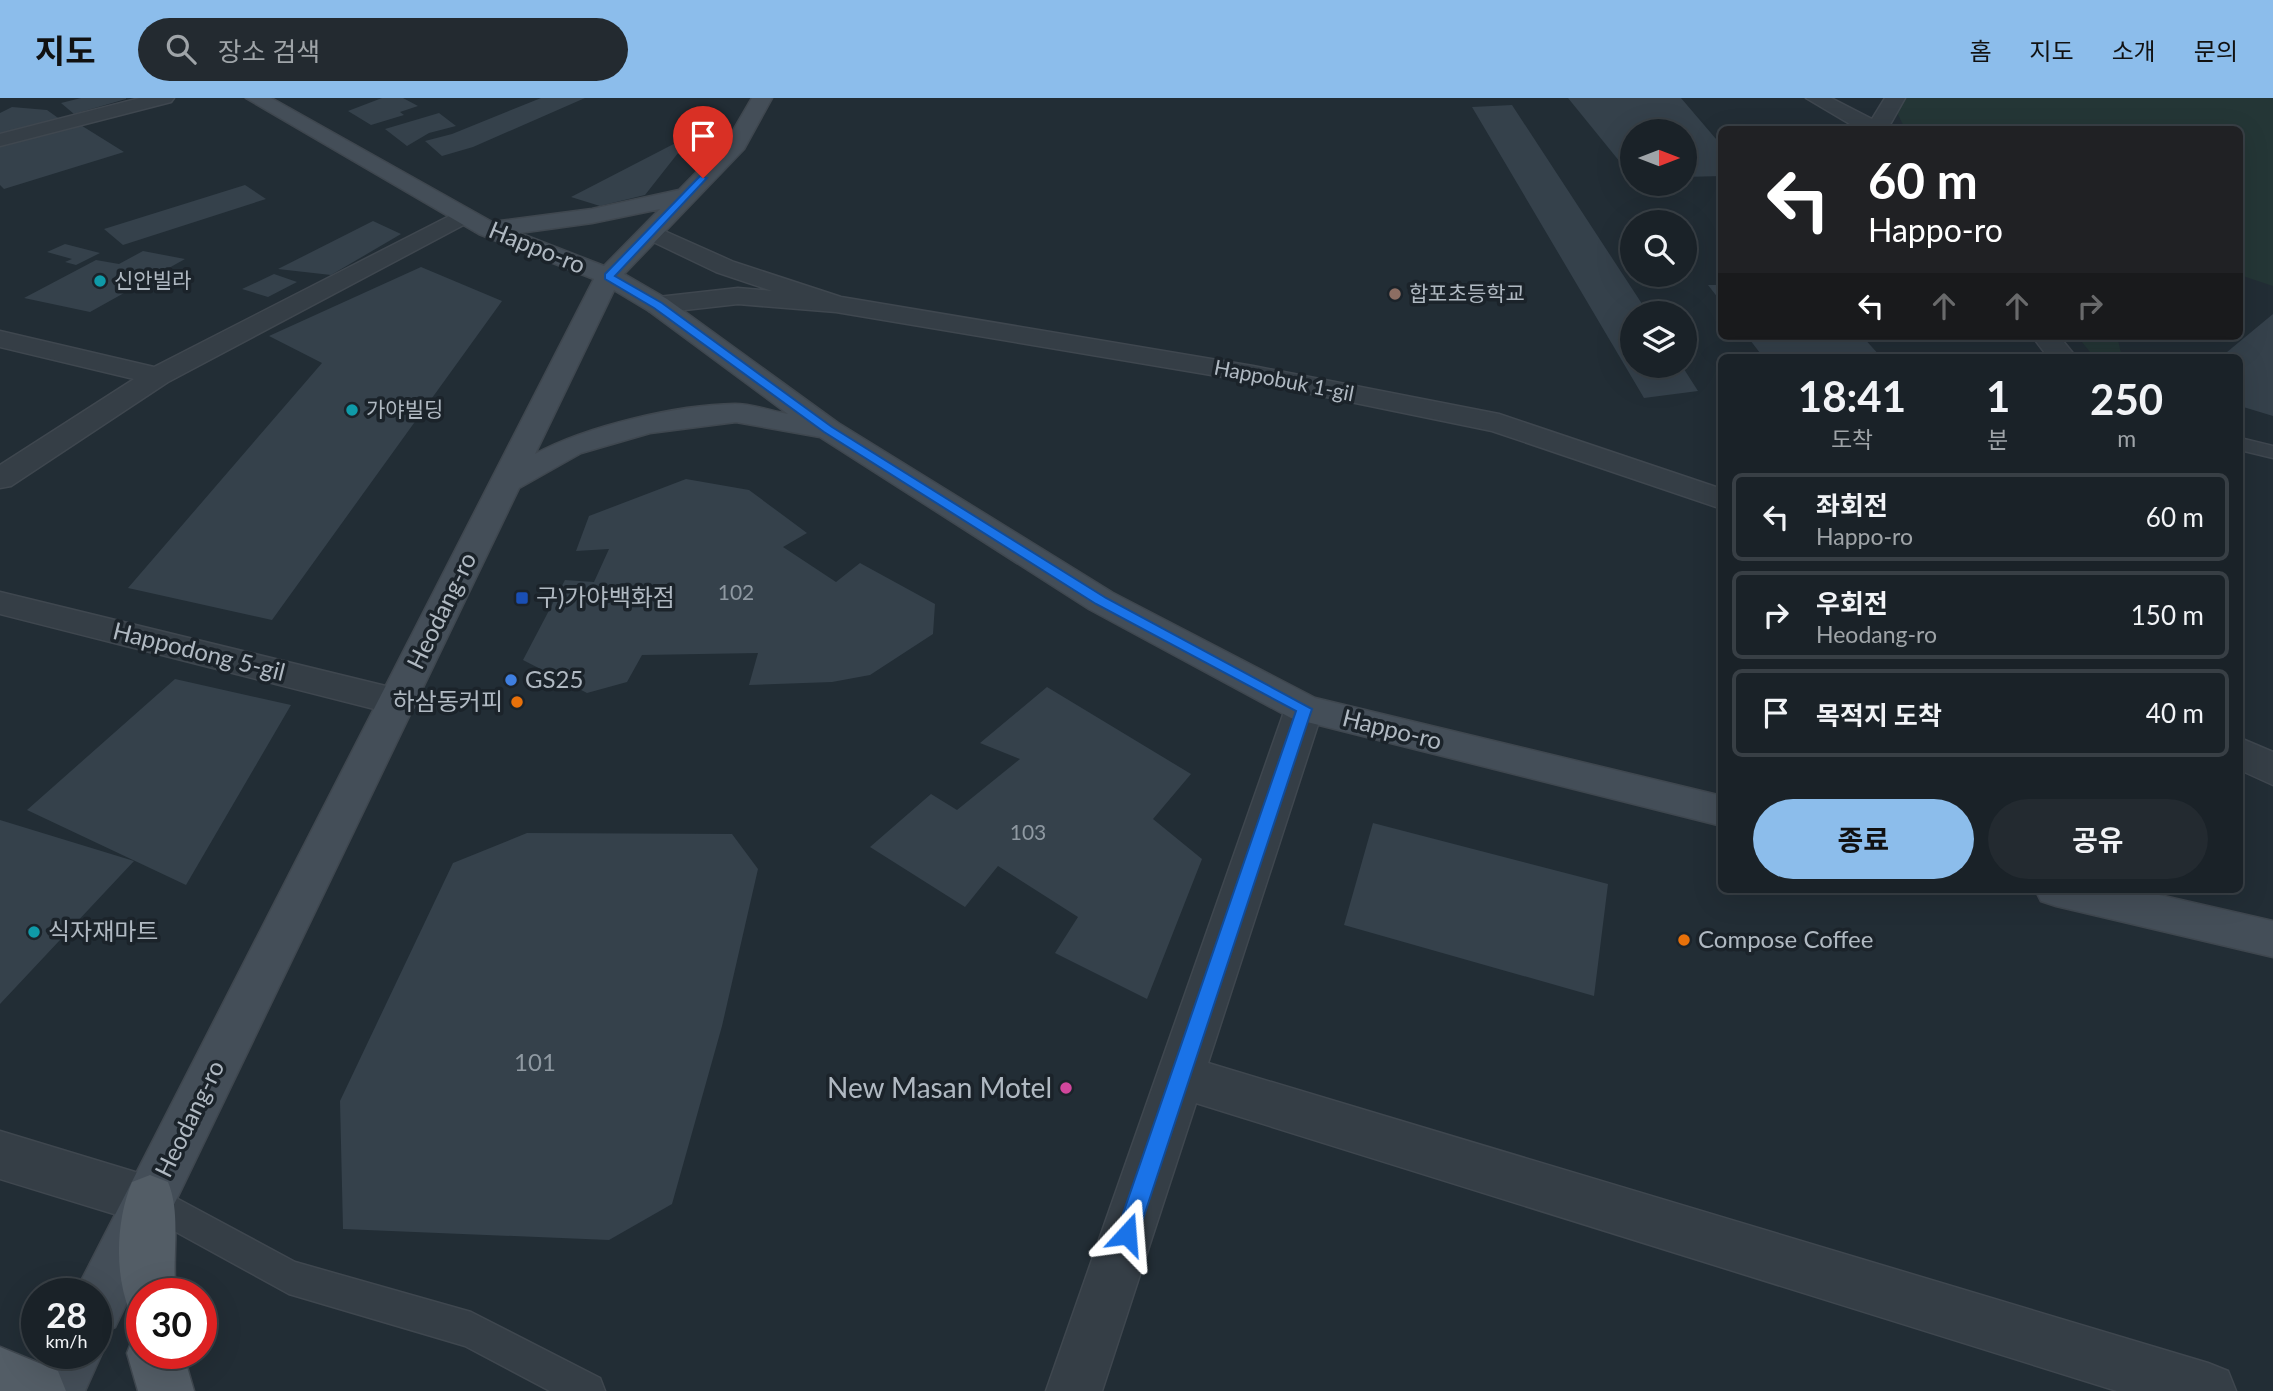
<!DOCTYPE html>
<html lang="ko">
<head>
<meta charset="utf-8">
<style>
	:root { --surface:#1a2228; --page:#232a30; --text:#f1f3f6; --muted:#9fa4a8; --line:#383f45; --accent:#8cbdeb }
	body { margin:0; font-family:Lato,"Noto Sans KR",sans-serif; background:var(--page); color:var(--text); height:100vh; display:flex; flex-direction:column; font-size:26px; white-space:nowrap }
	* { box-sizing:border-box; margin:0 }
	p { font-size:23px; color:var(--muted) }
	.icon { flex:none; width:38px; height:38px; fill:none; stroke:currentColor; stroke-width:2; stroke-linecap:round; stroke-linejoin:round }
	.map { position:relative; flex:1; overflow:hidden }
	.details { position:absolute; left:1718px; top:256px; width:525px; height:539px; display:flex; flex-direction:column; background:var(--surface); border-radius:10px; box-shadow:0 7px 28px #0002,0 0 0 2px var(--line) }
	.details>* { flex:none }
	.hud { position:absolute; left:1718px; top:28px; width:525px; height:214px; border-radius:10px; box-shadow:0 7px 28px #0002,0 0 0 2px var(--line); background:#202124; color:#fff; overflow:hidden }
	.needle { width:46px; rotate:90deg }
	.tools { position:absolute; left:1620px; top:21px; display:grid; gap:14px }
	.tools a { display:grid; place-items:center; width:77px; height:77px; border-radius:50%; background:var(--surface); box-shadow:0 7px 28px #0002,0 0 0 2px var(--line); font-size:35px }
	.speed { position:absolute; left:21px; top:1180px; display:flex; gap:14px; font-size:35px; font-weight:700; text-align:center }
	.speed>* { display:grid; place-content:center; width:91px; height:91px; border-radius:50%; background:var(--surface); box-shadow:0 7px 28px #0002,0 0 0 2px var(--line); line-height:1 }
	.speed small { font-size:18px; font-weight:400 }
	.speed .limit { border:10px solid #d22; background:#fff; color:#111 }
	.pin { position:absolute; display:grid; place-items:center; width:60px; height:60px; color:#fff; margin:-72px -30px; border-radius:50% 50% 50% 0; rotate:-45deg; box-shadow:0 0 7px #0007 }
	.pin .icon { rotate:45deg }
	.me { position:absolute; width:77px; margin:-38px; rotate:19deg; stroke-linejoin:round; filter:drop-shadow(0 0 5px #0008) }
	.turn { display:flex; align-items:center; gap:24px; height:147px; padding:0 35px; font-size:32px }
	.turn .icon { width:91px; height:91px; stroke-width:2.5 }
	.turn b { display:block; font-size:49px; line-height:60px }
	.lanes { display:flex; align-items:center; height:66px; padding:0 35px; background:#0003; justify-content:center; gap:35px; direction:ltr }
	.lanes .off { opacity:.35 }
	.eta { display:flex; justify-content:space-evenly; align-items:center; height:119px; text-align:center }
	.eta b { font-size:42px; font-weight:700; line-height:49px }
	.action { display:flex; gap:14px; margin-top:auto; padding:14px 35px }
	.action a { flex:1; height:80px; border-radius:42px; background:var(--accent); color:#111; font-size:28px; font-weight:700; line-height:80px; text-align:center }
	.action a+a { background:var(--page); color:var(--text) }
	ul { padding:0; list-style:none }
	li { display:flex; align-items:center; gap:21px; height:88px; margin:0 14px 10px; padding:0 21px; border:4px solid var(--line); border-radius:10px }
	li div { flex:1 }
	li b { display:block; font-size:26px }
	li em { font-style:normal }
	header { display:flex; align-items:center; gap:42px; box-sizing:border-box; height:98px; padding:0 35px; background:var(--accent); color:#111 }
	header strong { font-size:33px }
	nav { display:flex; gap:38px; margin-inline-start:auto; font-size:24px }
	.search { width:490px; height:63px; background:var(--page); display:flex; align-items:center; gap:18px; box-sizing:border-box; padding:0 24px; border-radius:38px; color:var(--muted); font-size:26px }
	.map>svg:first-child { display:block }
</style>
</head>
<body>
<header>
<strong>지도</strong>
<div class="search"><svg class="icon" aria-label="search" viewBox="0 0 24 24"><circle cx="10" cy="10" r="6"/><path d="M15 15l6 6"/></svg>장소 검색</div>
<nav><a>홈</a><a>지도</a><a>소개</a><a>문의</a></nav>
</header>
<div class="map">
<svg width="2273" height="1293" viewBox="0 0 2273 1293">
	<rect width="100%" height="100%" fill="#222d35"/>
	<path fill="#243636" d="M1890,0h383v188l-33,-11v-145l-335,-1z
		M2077,238h40l5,21h-28z"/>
	<path fill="#35414b" d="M81,0h45v1l-52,15 -13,-11z
		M382,0h21l15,8 -18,6 4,3 -33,10 -23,-14z
		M541,0h44l-112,49 -31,9 -17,-15 27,-7z
		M1568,0h113l41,48v30l-37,1v-46h-52v47z
		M1512,7l136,208h-15v53h49l16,25 -54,7 -172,-291z
		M12,9l35,3 14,10 -61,17v-24z
		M439,15l17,13 -27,7 -22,13 -22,-17z
		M79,26l45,28 -120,37 -4,-4v-41z
		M693,36l-48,61 -45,11 -29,-9z
		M245,87l21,14 -143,46 -19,-16z
		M373,123l28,13 -70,41 -53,-6z
		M65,146l35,9 -24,12 -11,-3 7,-3 -25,-7z
		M143,153l42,8 -95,53 -66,-14 72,-38 23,4z
		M421,169l81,34 -230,319 -144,-32 194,-225 -53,-27z
		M274,176l23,8 -29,15 -26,-8z
		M1708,187h14v18z
		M2273,216v102l-33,-10v-49h-19z
		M1747,238h115l19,21h-118z
		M686,381l63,11 58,43 -24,14 53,35 24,-19 75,41 -2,30 -63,41 -38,7 -83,3 9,-32 -116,2 -15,27 -40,11 -64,-33 42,-80 29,2 15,-33 -33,2 13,-35z
		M175,581l116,26 -105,180 -159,-75z
		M1047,589l144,87 -38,45 49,40 -55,140 -92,-46 23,-36 -80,-51 -33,41 -95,-60 61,-53 26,16 63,-51 -40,-16z
		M0,722l134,41 -134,143z
		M1373,725l235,61 -14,112 -250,-71z
		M527,735l205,1 26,35 -36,157 -50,178 -63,36 -266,-11 -3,-128 113,-238z"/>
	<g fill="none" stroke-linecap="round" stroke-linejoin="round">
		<g stroke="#3f474f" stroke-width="3">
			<path id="lane" d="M2240,340l33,8v12l-33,-8z
				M150,1086l145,78 176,50 129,66 5,13h-55l-85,-45 -176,-52 -151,-83 -4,-11 4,-11z"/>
		</g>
		<g stroke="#3f474f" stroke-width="3">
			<path id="street" d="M140,0h34l-3,4 -171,44v-12z
				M1806,0h25l41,21 13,-21h20l-18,32h-27z
				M463,111l8,2 4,5 -4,5 -303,161 -157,104 -11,2v-23l134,-86 -134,-32v-16l154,36z
				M651,127l83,37 107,35 412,69 246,48 223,75v20l-230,-78 -239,-49 -417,-70 -98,-8 -80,9 -9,-2 -4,-6 4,-6 9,-2 80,-9 34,3 -56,-19 -73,-35 -4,-5 4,-5z
				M2032,238h27l17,21h-28z
				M0,494l398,97 13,4 6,9 -6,9 -13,4 -398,-101z
				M1304,598l13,4 6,9 -115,354 1000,300 20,8 8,20h-119l-921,-288 -94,288h-56l239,-682 6,-9z
				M2240,640l33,14v33l-33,-15z
				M0,1033l168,51 8,18 -8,18 -18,7 -150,-46z"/>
		</g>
		<g stroke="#3f474f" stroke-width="3">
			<path id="secondary" d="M246,0h25l221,124 100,-13 87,-19 48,-49 25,-43h20l-28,51 -120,125 43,25 171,124 275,170 202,105 407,98v30l-431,-108 -202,-109 -269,-172 -84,-15 -86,11 -69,20 -62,35 -404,839 -19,8v-42h-21l2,-4 517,-1010 -115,-45zM660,111l-56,57 -85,-33 73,-10zM614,192l35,21 139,103c-17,-3 -36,-10 -53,-10 -59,1 -148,22 -200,50z
				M2035,791h98l140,32v36l-217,-51 -15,-5z
				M96,1241l6,14 -17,38h-58l17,-38h52z"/>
		</g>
		<g stroke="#3f474f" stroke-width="3">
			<path id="primary" d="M150,1077l18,7c14,34 3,75 8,111h-34v24l-12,-5c-16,-38 -14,-92 2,-130z
				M142,1233v22h41l11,38h-56l-11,-38 8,-20z
				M0,1249l58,24 8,20h-66z"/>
		</g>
		<use href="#lane" fill="#353e46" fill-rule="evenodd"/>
		<use href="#street" fill="#353e46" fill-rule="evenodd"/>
		<use href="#secondary" fill="#444e58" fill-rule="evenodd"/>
		<use href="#primary" fill="#535d66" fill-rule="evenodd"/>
	</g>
	<path fill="#1a73e8" stroke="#114b97" stroke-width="2" d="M700,78l7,2 -92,98 47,27 170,124 274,171 206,111 -174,525 -3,7 -8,3 -7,-3 -4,-7 180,-523 -200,-107 -272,-172 -170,-124 -49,-29v-5z"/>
	<g fill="#0f9aa8" stroke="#1b232a" stroke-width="2.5">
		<circle cx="100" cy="183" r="7"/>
		<circle cx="352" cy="312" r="7"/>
		<circle cx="34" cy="834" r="7"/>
	</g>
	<circle fill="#8d6e63" stroke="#1b232a" stroke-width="2.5" cx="1395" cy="196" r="7"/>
	<rect fill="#1a4fb4" stroke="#1b232a" stroke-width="2.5" x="515" y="493" width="14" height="14" rx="3.5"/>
	<circle fill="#3f7fe0" stroke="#1b232a" stroke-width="2.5" cx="511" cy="582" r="7"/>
	<g fill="#e8710a" stroke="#1b232a" stroke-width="2.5">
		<circle cx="517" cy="604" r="7"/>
		<circle cx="1684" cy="842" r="7"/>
	</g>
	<circle fill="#d1479c" stroke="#1b232a" stroke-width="2.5" cx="1066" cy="990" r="7"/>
	<g text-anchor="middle" stroke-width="7" stroke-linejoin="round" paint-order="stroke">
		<g font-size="21" fill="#b0b9c2" stroke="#1b232a" text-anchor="start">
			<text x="114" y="190">신안빌라</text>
			<text x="1409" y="203">합포초등학교</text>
			<text x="366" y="319">가야빌딩</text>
		</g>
		<g font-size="21" fill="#b0b9c2" stroke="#1b232a">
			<text transform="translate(1284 283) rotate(11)" y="7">Happobuk 1-gil</text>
		</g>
		<g font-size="21" fill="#8f99a2">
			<text x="736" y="502">102</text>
			<text x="1028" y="742">103</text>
		</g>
		<g font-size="24" fill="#b0b9c2" stroke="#1b232a">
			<text transform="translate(537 150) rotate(22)" y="8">Happo-ro</text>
			<text transform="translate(442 513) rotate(-64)" y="8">Heodang-ro</text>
			<text transform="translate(199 554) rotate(14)" y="8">Happodong 5-gil</text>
			<text transform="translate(1392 632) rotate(14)" y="8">Happo-ro</text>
			<text transform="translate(190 1021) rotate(-64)" y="8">Heodang-ro</text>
		</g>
		<g font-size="24" fill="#b0b9c2" stroke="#1b232a" text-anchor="start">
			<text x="536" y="508">구)가야백화점</text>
			<text x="525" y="590">GS25</text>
			<text x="503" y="612" text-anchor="end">하삼동커피</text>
			<text x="48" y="842">식자재마트</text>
			<text x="1698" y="850">Compose Coffee</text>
		</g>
		<g font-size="24" fill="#8f99a2">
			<text x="535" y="973">101</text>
		</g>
		<g font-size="28" fill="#b0b9c2" stroke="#1b232a" text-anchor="end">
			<text x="1052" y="1000">New Masan Motel</text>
		</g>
	</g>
</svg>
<div class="tools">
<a><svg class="needle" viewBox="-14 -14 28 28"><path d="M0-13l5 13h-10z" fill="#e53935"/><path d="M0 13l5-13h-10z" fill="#9fa4a8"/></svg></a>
<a><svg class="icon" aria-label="search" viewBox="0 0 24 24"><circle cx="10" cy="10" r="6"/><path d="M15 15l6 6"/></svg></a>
<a><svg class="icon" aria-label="layers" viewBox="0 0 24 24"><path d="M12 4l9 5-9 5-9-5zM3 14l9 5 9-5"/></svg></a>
</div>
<div class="speed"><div>28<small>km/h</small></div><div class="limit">30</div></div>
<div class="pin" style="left:703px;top:80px;background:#d93025"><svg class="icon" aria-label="arrive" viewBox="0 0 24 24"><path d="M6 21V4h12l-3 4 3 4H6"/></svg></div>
<svg class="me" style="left:1127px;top:1136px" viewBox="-20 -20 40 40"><path d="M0-17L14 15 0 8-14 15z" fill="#1a73e8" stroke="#fff" stroke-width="4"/></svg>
<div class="hud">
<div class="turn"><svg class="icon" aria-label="left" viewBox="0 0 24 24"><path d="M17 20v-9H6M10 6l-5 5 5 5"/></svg><div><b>60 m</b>Happo-ro</div></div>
<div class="lanes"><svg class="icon" aria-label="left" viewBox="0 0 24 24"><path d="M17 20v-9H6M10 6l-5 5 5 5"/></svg><svg class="icon off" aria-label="ahead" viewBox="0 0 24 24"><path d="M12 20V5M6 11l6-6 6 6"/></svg><svg class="icon off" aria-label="ahead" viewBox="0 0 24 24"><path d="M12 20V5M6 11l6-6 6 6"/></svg><svg class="icon off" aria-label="right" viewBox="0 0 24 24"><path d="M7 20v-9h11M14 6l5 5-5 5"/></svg></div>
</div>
<section class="details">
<div class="eta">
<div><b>18:41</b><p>도착</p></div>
<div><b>1</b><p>분</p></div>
<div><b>250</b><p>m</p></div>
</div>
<ul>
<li><svg class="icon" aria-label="left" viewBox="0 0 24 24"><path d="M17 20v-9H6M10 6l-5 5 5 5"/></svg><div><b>좌회전</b><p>Happo-ro</p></div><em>60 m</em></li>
<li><svg class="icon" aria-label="right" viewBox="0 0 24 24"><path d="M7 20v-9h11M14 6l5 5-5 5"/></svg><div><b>우회전</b><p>Heodang-ro</p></div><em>150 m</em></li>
<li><svg class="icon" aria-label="arrive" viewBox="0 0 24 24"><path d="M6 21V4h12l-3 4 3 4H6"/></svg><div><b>목적지 도착</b></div><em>40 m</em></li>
</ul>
<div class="action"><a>종료</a><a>공유</a></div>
</section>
</div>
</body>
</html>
